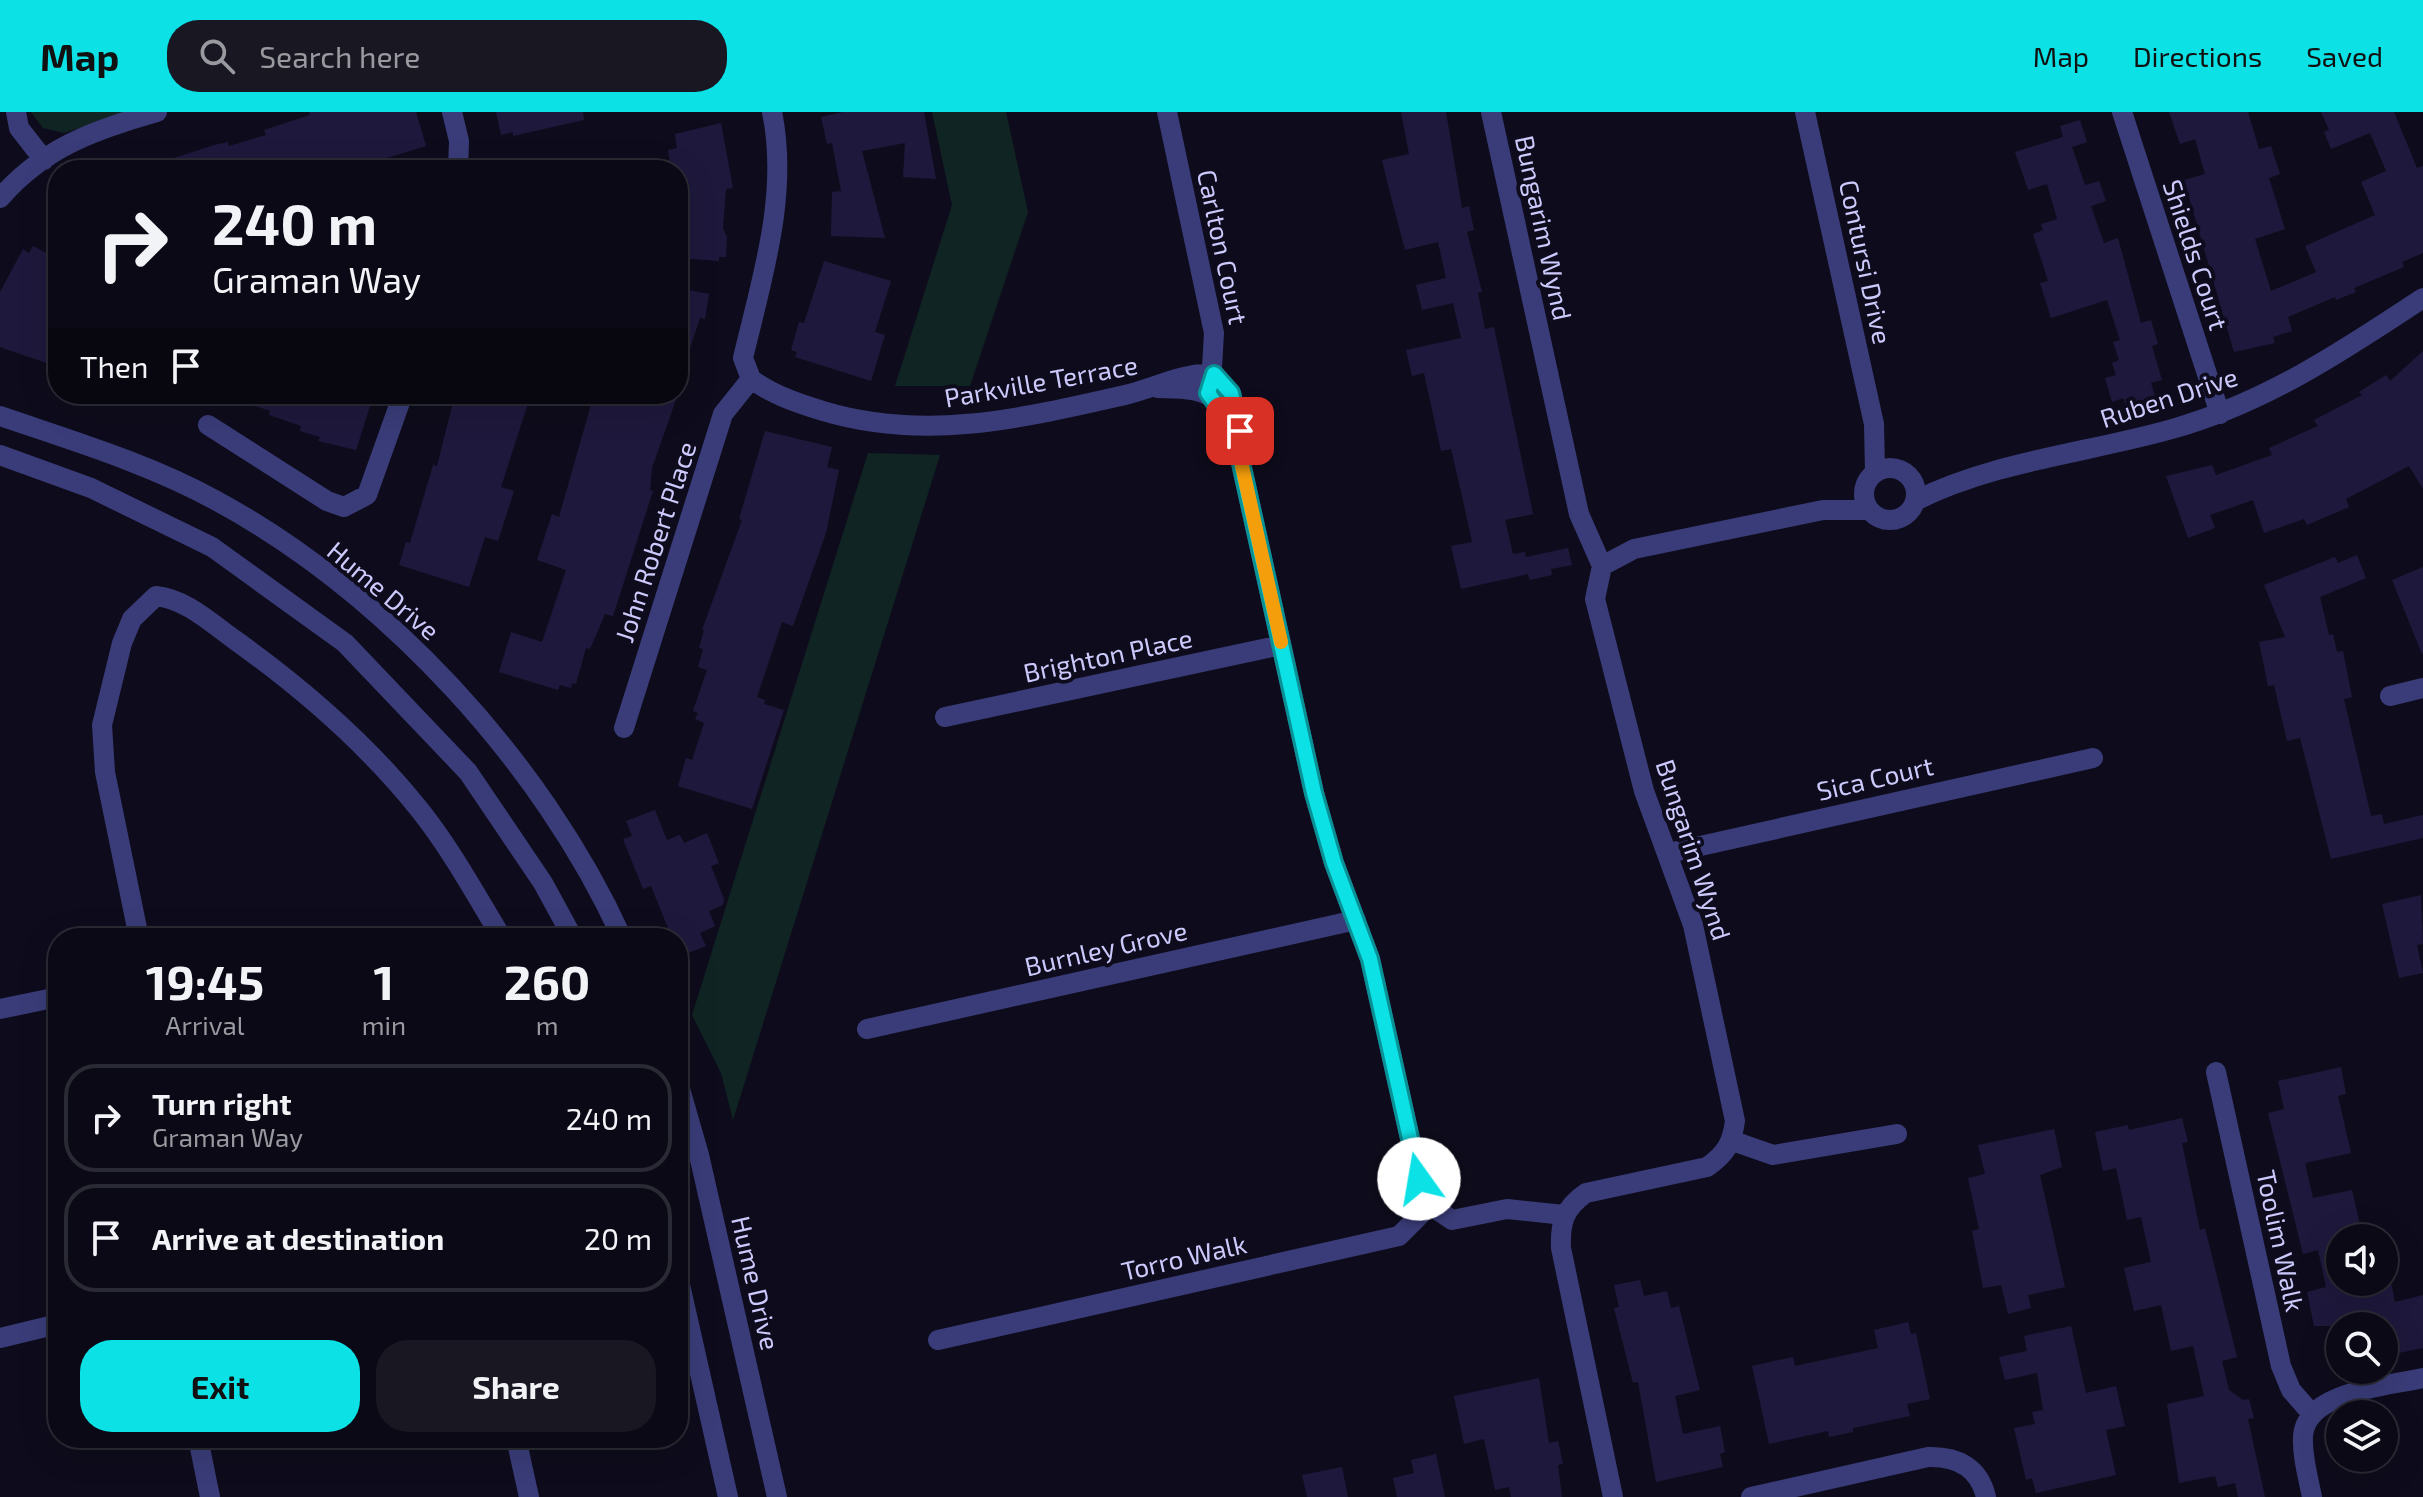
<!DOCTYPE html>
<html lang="en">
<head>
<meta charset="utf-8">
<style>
	:root { --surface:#0a0915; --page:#181722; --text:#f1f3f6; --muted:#999aa0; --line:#2a2a34; --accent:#0ce1e6 }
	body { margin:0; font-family:"Exo 2",sans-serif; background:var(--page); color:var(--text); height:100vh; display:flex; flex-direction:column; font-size:30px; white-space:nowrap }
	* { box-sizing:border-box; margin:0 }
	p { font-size:26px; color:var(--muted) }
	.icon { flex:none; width:44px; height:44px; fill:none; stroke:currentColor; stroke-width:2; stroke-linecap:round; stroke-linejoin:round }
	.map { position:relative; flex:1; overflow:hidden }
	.details { position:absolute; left:48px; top:816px; width:640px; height:520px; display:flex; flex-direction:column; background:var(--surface); border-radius:32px; box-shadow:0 8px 32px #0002,0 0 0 2px var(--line) }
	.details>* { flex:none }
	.top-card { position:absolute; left:48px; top:48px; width:640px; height:244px; border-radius:32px; box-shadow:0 8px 32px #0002,0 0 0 2px var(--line); background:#0a0915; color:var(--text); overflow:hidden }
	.controls { position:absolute; left:2326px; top:1112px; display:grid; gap:16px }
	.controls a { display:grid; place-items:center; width:72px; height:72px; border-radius:50%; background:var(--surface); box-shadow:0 8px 32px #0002,0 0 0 2px var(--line); font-size:40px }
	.pin { position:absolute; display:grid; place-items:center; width:68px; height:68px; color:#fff; margin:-34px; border-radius:16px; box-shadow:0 4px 12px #0006 }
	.me { position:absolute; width:88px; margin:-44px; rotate:347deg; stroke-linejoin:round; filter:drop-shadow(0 0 6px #0008) }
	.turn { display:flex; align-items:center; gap:28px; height:168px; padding:0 32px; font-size:36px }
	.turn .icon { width:104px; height:104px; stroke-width:2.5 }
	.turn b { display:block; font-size:56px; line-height:68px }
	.then { display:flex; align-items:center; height:76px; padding:0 32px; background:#0003; gap:16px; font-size:30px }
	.eta { display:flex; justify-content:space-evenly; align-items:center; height:136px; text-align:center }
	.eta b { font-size:48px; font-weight:700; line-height:56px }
	.action { display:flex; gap:16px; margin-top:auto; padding:16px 32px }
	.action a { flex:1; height:92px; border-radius:32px; background:var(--accent); color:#111; font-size:32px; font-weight:700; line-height:92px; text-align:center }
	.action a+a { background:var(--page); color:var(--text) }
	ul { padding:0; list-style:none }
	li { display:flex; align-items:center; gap:24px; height:108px; margin:0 16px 12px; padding:0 16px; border:4px solid var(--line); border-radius:32px }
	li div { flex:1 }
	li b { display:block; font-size:30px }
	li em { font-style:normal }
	header { display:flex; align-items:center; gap:48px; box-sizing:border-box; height:112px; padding:0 40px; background:var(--accent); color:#111 }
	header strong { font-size:38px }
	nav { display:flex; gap:44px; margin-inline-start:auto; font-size:28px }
	.search { width:560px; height:72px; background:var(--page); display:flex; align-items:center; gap:20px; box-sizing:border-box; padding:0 28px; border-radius:32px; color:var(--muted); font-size:30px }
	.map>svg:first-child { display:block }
</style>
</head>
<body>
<header>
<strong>Map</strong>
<div class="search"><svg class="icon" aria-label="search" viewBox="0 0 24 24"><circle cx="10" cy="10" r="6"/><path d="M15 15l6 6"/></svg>Search here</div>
<nav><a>Map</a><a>Directions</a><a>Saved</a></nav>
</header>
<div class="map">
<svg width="2423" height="1385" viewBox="0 0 2423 1385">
	<rect width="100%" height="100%" fill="#0e0c1c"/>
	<path fill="#102523" d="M31,0h97l-64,21 -21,-5z
		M932,0h74l22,100 -58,174h-75l57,-181z
		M868,341l72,2 -207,665 -12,-47 -29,-58z"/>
	<path fill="#1e193c" d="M309,0h107l10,34 -52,16 2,8h-225l-1,-4 64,-21 14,-3 1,4 37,-11 -2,-5 46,-15z
		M496,0h87l1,8 -71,16v-4l-12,3z
		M843,0h81l12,67 -33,-2 2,-34 -43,8 23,87 -54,-2 1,-44 9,-1 -9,-48 -5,1 -6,-27z
		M1401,0h45l16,96 7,-2 5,24 -7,2 15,60 -4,1 7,36 9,-2 39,187 -28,6 8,34 12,-2 1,5 42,-9 4,17 -21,4 1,6 -22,5 -2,-6 -67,15 -10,-43 21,-4 -10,-46 -11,-47 -10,2 -17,-78 -12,3 -6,-26 55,-12 -8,-35 -31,7 -6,-25 30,-7 -8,-36 -33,8 -16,-61 -7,-29 27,-6z
		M2169,0h79l11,37 12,-3 9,28 -11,4 16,51 -30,10 16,52 45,-19 -11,-26 70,-31 -14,-33 25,-11 -16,-38 -39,16 -7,-17 5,-2 -8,-18h73l23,56 6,-2v87l-21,9 2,5 -50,21 2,4 -20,8 -1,-3 -47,20 4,14 -19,6 2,6 -41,9 -50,-172 21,-6 -10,-35 -15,5z
		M2080,8l7,22 -15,5 13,38 14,-4 7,20 -15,5 13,37 14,-5 23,85 10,-3 7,24 -6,2 10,34 -11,3 4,13 -29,9 -3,-7 -11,4 -7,-24 11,-3 -4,-12 7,-3 -6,-18 7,-2 -13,-40 -56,18 -11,-35 8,-2 -15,-47 10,-4 -2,-6 16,-5 -10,-35 -19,6 -13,-38 48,-15 -3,-11z
		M721,11l12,65 -7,1 -3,39 4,9 -1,20h-7v4l-41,-3v-88h-7l-3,-20 9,-2 -2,-14z
		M33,134l25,13v108l-58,-20v-55l23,-43 6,4z
		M824,149l67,20 -16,51 10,3 -14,46 -76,-24 2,-5 -6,-2 8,-28 5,1z
		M678,176l31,6 -4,25 -5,-1 -18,55 -4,-1z
		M2423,239v138l-14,-23 -63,33 3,8 -42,18 -3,-6 -40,14 -11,-33 -43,15 5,13 -27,10 -22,-62 46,-11 4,10 56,-20 -3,-7 49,-22 -4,-6 48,-25 -3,-3 27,-17 4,6z
		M232,282h142l-18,56 -38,-9 2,-4 -20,-6 1,-5 -32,-11 1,-4 -39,-13z
		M455,282h76l-30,93 13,4 -16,50 -13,-4 -16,50 -70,-22 7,-23 4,1 23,-78 4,1z
		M594,282h84l-26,74 -2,22 3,1 -40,125 -8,-2 -15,35 -4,-1 -10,36 -4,-1 -1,5 -11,-3 -2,5 -59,-18 12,-40 31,10 24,-72 -29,-10 15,-46 7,3z
		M765,319l67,16 -5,20 12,3 -13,63 -33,93 -11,-4 -25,75 8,3 -1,4 20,6 -32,99 -74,-23 8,-28 6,2 12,-37 -9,-4 3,-6 -5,-2 14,-41 -9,-3 5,-18 -4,-1 5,-18h-2l40,-110 -3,-1z
		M2357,443l9,23 -46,19 9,38 4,-1 4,18 6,-1 9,46 -8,2 27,117 11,-2 2,10 39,-9v23l-92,21 -31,-121 -13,3 -13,-56 -6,1 -9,-44 26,-5 -21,-52 71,-28 3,6z
		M2423,455v86l-1,1 -30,-74z
		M655,698l12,30 13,-5 4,8 23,-10 12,30 -8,3 13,33 -1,6 -14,6 6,15 -15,7 6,13 -28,11v-19h-6l-21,-52 -8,3 -20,-50 9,-3 -6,-15z
		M2421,783l2,49 -6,1 6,28 -24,5 -17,-74z
		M2341,955l5,27 -8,2 13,57 -46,10 8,35 39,-8 9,39 -21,5v48h51l4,20 28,-7v53l-39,8v-30h-70l-7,-34 19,-5 -8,-37 -15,4 -35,-141 16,-4 -6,-28z
		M2182,1006l6,24 -6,1 18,87 5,-2 32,129 -15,4 7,29 14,10 6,-1 5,19 -6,1 17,78h-27l-3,-14 -17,4 -3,-11 -36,7 -12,-79 37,-8 -11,-50 -22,5 -10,-46 -27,6 -10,-43 27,-6 -10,-45 -14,3 -11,-52 -13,3 -8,-39 33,-7 1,5z
		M2054,1017l8,38 -22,8 25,112 -37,8 3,13 -23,6 -7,-29 -18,3 -11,-57 7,-2 -11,-51 17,-4 -7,-29z
		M1640,1168l4,16 23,-5 4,17 8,-2 21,84 -25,6 8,38 37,-8 5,26 -5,2 3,13 -67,15 -18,-100 -5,1 -19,-75 5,-1 -5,-22z
		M1908,1210l3,12 5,-1 14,66 -23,5 3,12 -57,12v4l-24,5 -1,-6 -59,13 -17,-78 41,-9 2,9 83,-18 -4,-18z
		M2071,1214l15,67 30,-7 9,40 -19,4 10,45 -80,18 -4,-15 -6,2 -12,-52 21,-4 -3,-12 11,-2 -6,-37 -32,7 -6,-23 28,-6 -3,-15z
		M1539,1266l10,65 9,-2 5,23 -5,1 4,32h-51l-2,-10 -14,3 -11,-51 -20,5 -10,-48z
		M1436,1342l9,43h-48l-4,-19 21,-5 -3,-13z
		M1342,1355l6,30h-41l-5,-22z"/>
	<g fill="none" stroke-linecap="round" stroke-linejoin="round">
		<path stroke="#3a3c79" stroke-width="20" d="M16,0l3,16 25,32
			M452,0l7,29 -1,29
			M1167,0l47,221 -3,52
			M1491,0l88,402 23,52 -7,33 49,192 49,134 42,196c-3,22 -9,33 -28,46l-121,26c-22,15 -26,30 -25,55l52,249
			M1805,0l69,312 1,48
			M2122,0l98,302
			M0,86c46,-52 93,-67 157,-86
			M751,267c22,16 46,24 72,32 103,31 200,7 302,-16 30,-7 58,-23 89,-21l17,19 9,37
			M751,267l-8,-21c19,-80 46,-164 29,-246
			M1157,276c69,0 57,11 82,66l75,339 20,70 36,96 49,220 11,26 22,15 55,-11 57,6
			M0,304c73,25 147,47 215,84 169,91 328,263 407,438
			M208,313l119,76 17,6 23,-12 36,-101
			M0,343l91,33 121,59 133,96 123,129 75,111 30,55
			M1864 382a26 26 0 1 1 52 0a26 26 0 1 1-52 0Z
			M1915,389c80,-40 172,-48 257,-72 93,-26 171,-78 251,-131
			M1602,454l32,-17 189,-39h46
			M2390,584l33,-8
			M945,605l336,-72
			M624,616l99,-314 28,-35
			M1669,741l424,-95
			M139,826l-34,-166 -3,-47 20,-82 10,-24 24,-23c30,3 55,27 79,44 67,48 132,104 184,169 32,40 57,86 83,129
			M0,897l58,-12
			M867,917l489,-109
			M2216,960l65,294 10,24 20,23
			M678,970l21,73 78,342
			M1733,1029l40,14 124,-21
			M678,1164l50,221
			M0,1226l58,-14
			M938,1228l461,-104 31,-31
			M198,1326l12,59
			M516,1326l13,59
			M1751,1385l177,-40c29,-1 51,10 58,40
			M2312,1385c-4,-20 -10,-41 -9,-61 3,-45 86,-50 120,-58"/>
	</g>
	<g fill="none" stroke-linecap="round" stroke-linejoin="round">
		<g stroke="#089296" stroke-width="20">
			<path id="route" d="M1240,319l-9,-38 -17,-19 -6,19 16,22 15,39 75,339 20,70 36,96 49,220"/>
		</g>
		<use href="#route" stroke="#0ce1e6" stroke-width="14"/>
		<path stroke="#f59e0b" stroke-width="14" d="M1242,354l39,176"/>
	</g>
	<g text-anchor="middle" stroke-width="8" stroke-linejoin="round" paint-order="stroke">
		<g font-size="26" fill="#cccafc" stroke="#0e0c1c">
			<text transform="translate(1543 116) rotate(78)" y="9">Bungarim Wynd</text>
			<text transform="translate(1222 135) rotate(78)" y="9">Carlton Court</text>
			<text transform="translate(2195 143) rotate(72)" y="9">Shields Court</text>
			<text transform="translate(1865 150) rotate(78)" y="9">Contursi Drive</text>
			<text transform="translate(1041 270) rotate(-10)" y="9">Parkville Terrace</text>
			<text transform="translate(2169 286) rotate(-18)" y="9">Ruben Drive</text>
			<text transform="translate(656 430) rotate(-72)" y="9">John Robert Place</text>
			<text transform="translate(383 479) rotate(40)" y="9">Hume Drive</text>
			<text transform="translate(1108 544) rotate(-12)" y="9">Brighton Place</text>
			<text transform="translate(1875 667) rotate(-13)" y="9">Sica Court</text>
			<text transform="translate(1693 738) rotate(72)" y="9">Bungarim Wynd</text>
			<text transform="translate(1106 837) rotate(-13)" y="9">Burnley Grove</text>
			<text transform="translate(2280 1129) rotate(78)" y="9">Toolim Walk</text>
			<text transform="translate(1184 1146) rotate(-13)" y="9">Torro Walk</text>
			<text transform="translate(755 1171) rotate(77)" y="9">Hume Drive</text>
		</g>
	</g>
</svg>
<div class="controls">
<a><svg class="icon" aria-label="sound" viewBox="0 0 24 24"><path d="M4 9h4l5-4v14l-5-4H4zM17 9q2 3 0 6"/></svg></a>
<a><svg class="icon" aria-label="search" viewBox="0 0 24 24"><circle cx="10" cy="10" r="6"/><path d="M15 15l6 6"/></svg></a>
<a><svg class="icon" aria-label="layers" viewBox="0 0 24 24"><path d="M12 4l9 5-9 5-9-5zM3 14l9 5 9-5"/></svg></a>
</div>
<div class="pin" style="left:1240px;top:319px;background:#d93025"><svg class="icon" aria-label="arrive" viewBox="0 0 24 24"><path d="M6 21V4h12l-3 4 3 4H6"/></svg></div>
<svg class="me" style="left:1419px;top:1067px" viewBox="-20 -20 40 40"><circle r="19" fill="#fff"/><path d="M0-13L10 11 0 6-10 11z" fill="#0ce1e6"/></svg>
<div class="top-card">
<div class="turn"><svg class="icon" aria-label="right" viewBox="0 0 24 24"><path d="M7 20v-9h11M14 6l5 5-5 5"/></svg><div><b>240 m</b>Graman Way</div></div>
<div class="then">Then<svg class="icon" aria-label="arrive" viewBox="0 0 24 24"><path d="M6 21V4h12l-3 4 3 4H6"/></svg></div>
</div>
<section class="details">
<div class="eta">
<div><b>19:45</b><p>Arrival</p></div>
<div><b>1</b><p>min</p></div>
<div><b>260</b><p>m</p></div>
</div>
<ul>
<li><svg class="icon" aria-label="right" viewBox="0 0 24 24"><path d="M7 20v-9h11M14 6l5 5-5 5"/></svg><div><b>Turn right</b><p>Graman Way</p></div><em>240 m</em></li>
<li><svg class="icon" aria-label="arrive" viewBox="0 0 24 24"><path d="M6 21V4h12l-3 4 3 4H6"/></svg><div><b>Arrive at destination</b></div><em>20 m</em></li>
</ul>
<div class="action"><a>Exit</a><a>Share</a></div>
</section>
</div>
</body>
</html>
